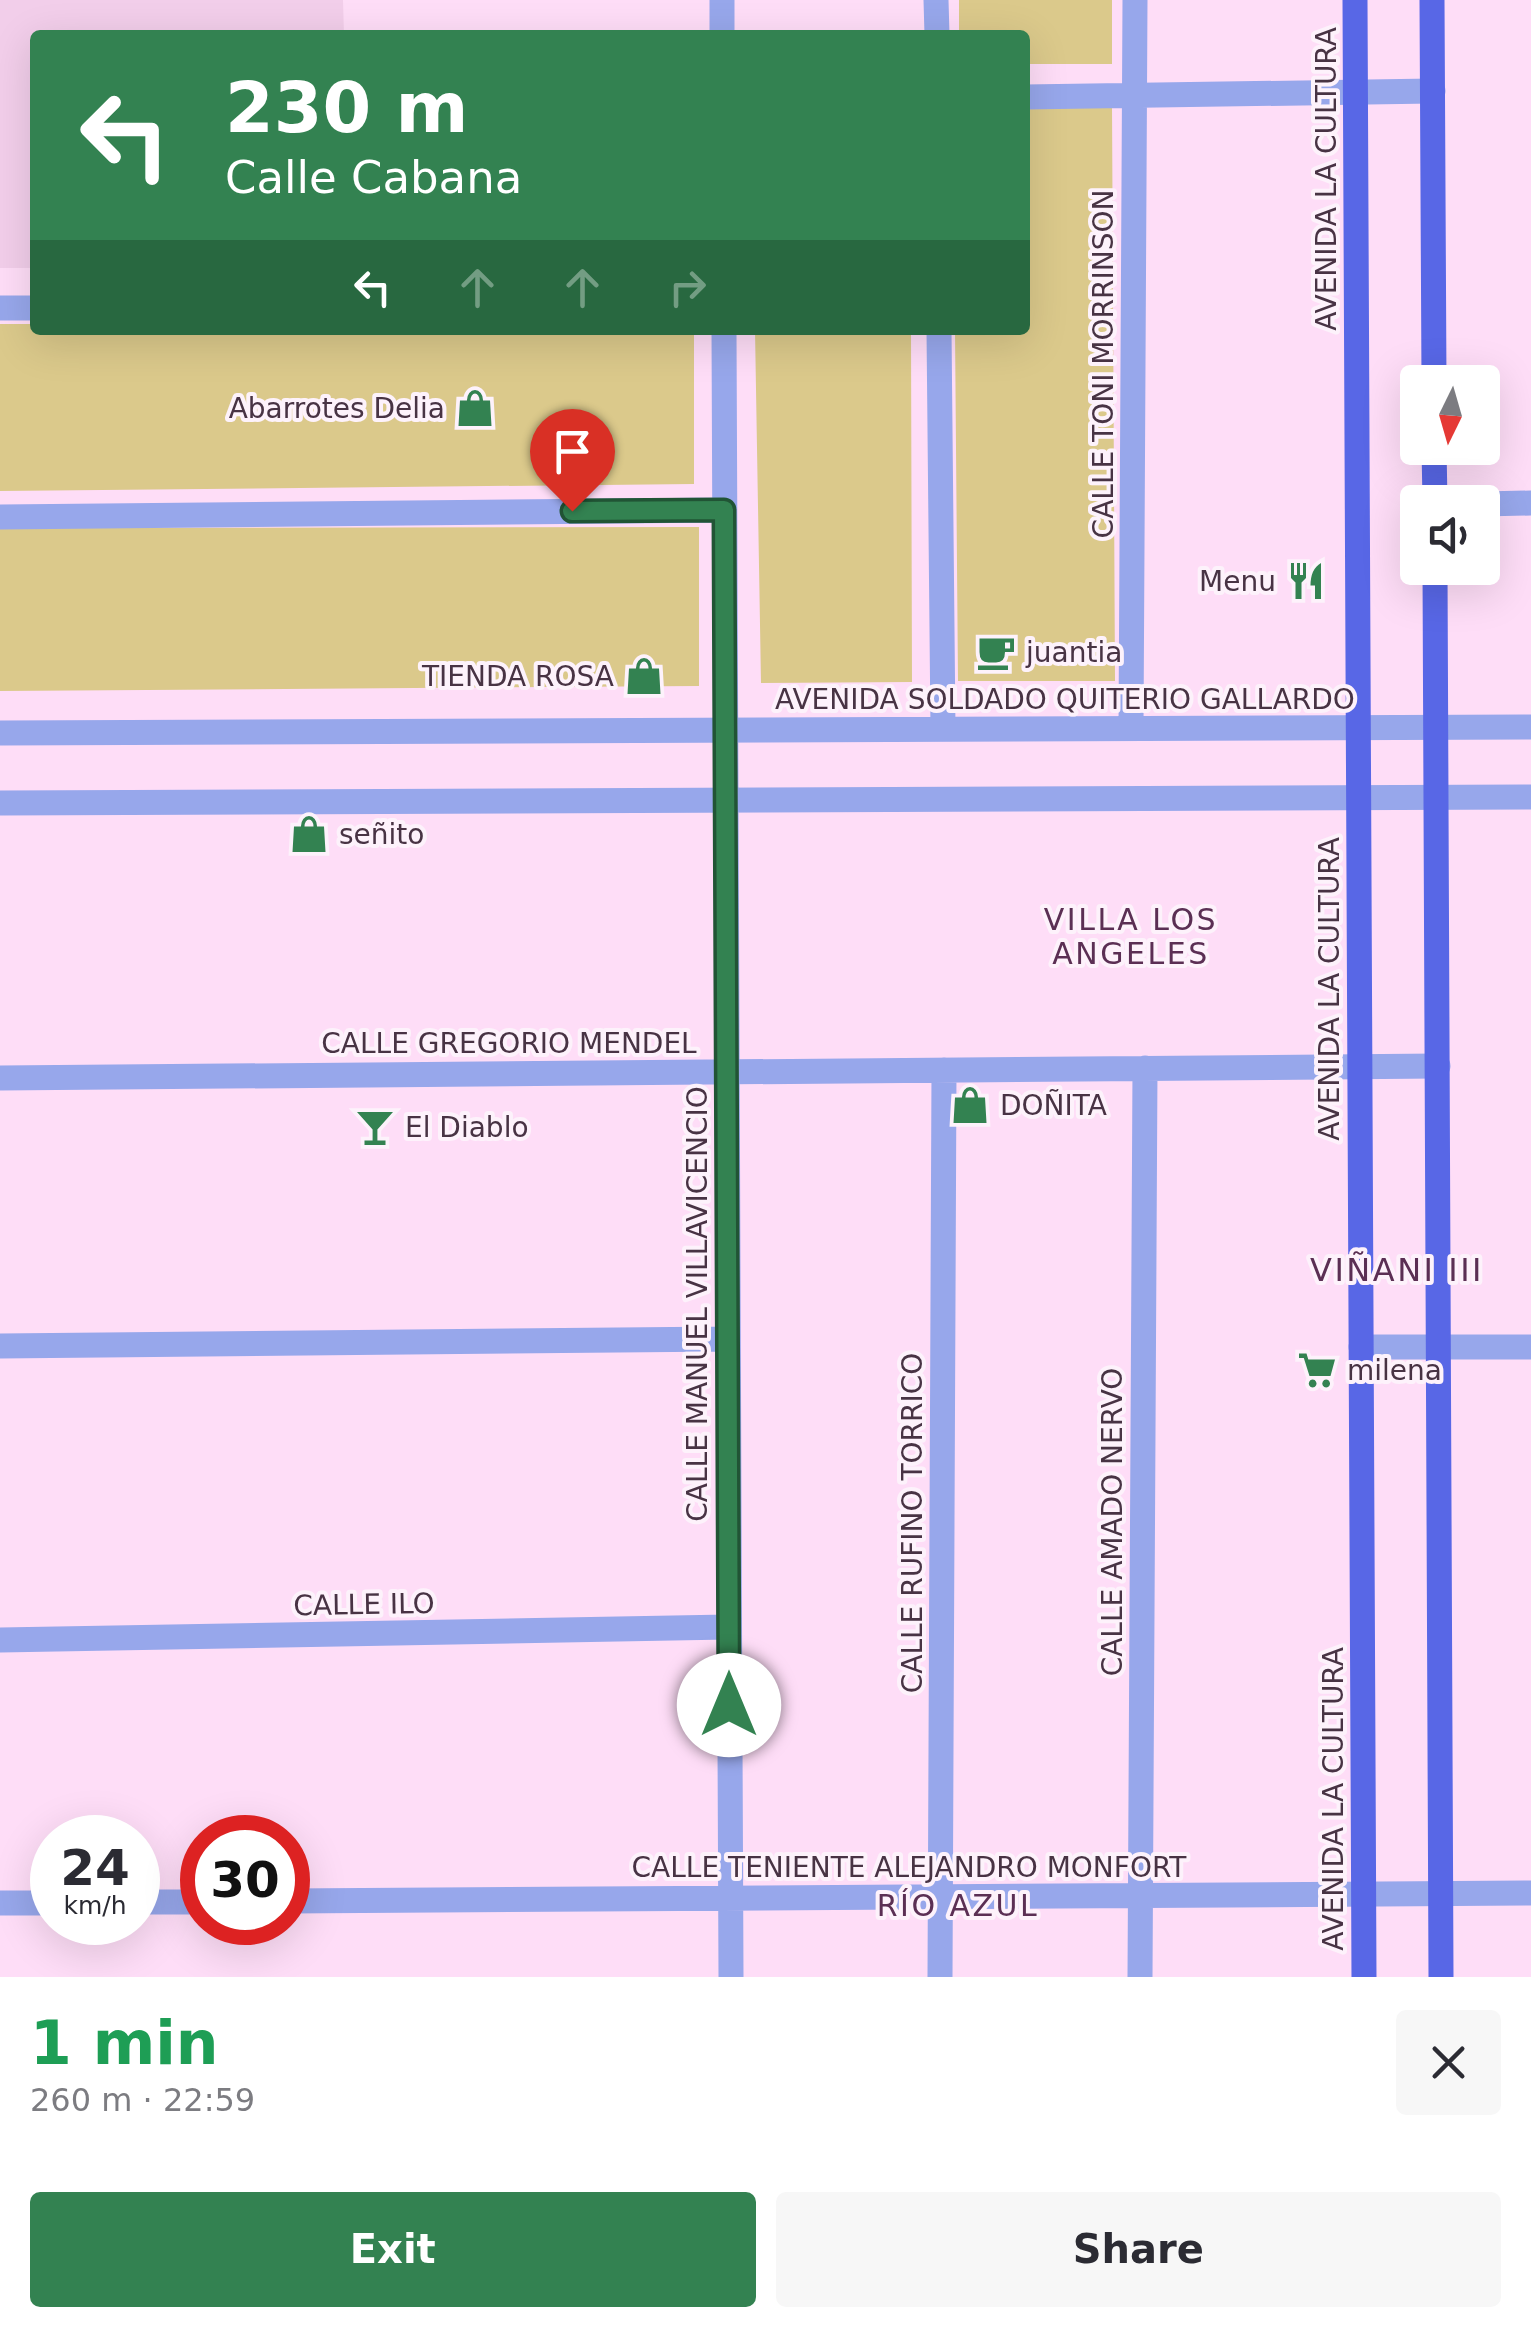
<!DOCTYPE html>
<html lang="en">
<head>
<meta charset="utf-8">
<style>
	:root { --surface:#fff; --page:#f7f7f7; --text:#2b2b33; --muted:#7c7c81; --accent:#338251 }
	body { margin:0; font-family:"DejaVu Sans",sans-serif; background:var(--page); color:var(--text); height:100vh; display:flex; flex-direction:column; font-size:38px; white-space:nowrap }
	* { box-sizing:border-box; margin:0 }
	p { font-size:32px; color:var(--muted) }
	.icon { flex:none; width:55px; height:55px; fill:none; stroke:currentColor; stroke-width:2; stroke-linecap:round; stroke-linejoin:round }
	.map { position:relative; height:1977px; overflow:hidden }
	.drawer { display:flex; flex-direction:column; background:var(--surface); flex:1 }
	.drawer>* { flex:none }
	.guide { position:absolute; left:30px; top:30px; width:1000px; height:305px; border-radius:10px; box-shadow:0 10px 40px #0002; background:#338251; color:#fff; overflow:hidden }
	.needle { width:65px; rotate:185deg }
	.fabs { position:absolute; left:1400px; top:365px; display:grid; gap:20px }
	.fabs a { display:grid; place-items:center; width:100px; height:100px; border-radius:10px; background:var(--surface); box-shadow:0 10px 40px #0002; font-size:50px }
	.speed { position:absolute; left:30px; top:1815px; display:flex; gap:20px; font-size:50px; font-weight:700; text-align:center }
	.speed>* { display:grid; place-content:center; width:130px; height:130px; border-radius:50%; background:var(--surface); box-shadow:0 10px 40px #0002; line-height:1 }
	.speed small { font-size:25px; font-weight:400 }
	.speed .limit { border:15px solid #d22; background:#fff; color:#111 }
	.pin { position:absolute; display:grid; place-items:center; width:85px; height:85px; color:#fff; margin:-102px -42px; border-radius:50% 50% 50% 0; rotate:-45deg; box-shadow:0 0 10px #0007 }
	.pin .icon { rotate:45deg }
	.me { position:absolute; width:110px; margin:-55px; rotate:0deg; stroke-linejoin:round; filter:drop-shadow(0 0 8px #0008) }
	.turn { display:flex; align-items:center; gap:35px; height:210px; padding:0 30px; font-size:45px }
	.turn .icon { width:130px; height:130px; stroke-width:2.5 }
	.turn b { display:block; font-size:70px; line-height:85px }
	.lanes { display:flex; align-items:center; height:95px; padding:0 30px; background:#0003; justify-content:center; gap:50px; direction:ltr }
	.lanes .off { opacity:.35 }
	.round { display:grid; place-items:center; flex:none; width:105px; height:105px; border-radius:10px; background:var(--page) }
	.headline { display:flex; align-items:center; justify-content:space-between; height:170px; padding:0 30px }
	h1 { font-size:60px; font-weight:600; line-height:75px; color:#1e9e55 }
	.action { display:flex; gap:20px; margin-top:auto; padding:20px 30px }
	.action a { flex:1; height:115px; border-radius:10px; background:var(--accent); color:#fff; font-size:40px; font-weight:600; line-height:115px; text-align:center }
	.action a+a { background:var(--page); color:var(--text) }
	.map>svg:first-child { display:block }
</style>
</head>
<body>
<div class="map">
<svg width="1531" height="1977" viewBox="0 0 1531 1977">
	<rect width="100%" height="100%" fill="#feddf7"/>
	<path fill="#f2ceea" d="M0,0h343l1,35h-309v233h-35z"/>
	<path fill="#dbc98b" d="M959,0h153v64h-87v-29h-66z
		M1112,106l3,575h-157l-3,-351h70v-223z
		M0,324h35v6h659v154l-694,7z
		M755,330h156l1,352 -151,1z
		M699,527v159l-699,5v-163z"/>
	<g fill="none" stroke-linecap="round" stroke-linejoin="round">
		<path stroke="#97a7eb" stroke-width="25" d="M722,0v35
			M936,0l1,35
			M1025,97l408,-6
			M0,308h35
			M724,330l7,1647
			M939,330l4,399
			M1482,504l49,-1
			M0,517l724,-7
			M1131,728l4,-728
			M0,733l1531,-6
			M0,803l1531,-6
			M0,1078l1438,-12
			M0,1346l727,-7
			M1361,1347h170
			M0,1640l728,-13
			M288,1901l1243,-8
			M138,1902h64
			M0,1903h52
			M940,1977l4,-907
			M1140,1977l5,-909"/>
		<path stroke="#5867e6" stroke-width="25" d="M1355,0l9,1977
			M1432,0l2,382
			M1434,448l1,54
			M1435,568l6,1409"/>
	</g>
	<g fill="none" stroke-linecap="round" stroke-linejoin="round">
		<g stroke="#215435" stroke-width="25">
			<path id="route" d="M572,511l152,-1 5,1195"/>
		</g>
		<use href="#route" stroke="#338251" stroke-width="18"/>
	</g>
	<defs>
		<g id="shop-bare" transform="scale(3)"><path d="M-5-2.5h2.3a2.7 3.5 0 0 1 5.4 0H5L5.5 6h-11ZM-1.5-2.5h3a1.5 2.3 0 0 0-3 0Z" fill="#338251" stroke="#fdf2fb" stroke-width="2.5" paint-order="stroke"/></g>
		<g id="restaurant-bare" transform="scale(3)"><path d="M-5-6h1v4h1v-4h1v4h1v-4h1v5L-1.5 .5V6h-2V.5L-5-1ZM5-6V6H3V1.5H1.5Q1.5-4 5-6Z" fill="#338251" stroke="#fdf2fb" stroke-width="2.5" paint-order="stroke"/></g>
		<g id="cafe-bare" transform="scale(3)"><path d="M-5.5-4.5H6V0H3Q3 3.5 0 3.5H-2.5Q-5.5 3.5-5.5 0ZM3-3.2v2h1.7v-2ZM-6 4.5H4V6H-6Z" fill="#338251" stroke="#fdf2fb" stroke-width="2.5" paint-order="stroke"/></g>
		<g id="bar-bare" transform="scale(3)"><path d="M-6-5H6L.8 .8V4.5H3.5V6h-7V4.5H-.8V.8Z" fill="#338251" stroke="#fdf2fb" stroke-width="2.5" paint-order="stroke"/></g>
		<g id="supermarket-bare" transform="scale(3)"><path d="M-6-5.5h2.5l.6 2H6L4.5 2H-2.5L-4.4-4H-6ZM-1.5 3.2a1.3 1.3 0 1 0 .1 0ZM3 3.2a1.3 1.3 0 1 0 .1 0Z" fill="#338251" stroke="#fdf2fb" stroke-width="2.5" paint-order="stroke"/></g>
	</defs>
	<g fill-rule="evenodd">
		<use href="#shop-bare" x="475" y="408"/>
		<use href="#restaurant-bare" x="1306" y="581"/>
		<use href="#cafe-bare" x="996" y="652"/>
		<use href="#shop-bare" x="644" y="676"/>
		<use href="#shop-bare" x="309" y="834"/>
		<use href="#shop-bare" x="970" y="1105"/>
		<use href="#bar-bare" x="375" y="1127"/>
		<use href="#supermarket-bare" x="1317" y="1370"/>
	</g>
	<g text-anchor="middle" stroke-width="8" stroke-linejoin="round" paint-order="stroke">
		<g font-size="28" fill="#483344" stroke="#fdf2fb">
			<text transform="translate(1326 179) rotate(-90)" y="10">AVENIDA LA CULTURA</text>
			<text transform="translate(1103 364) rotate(-90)" y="10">CALLE TONI MORRINSON</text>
			<text x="1065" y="709">AVENIDA SOLDADO QUITERIO GALLARDO</text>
			<text transform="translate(1329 989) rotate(-90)" y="10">AVENIDA LA CULTURA</text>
			<text x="509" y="1053">CALLE GREGORIO MENDEL</text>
			<text transform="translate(697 1304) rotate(-90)" y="10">CALLE MANUEL VILLAVICENCIO</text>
			<text transform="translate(1112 1522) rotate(-90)" y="10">CALLE AMADO NERVO</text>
			<text transform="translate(912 1523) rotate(-90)" y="10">CALLE RUFINO TORRICO</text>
			<text transform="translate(364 1604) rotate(-1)" y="10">CALLE ILO</text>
			<text transform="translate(1333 1799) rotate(-90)" y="10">AVENIDA LA CULTURA</text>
			<text x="909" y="1877">CALLE TENIENTE ALEJANDRO MONFORT</text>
		</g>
		<g font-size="28" fill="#483344" stroke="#fdf2fb" text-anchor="start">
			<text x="445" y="418" text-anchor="end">Abarrotes Delia</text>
			<text x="1276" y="591" text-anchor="end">Menu</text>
			<text x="1026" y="662">juantia</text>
			<text x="614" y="686" text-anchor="end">TIENDA ROSA</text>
			<text x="339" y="844">señito</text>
			<text x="1000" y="1115">DOÑITA</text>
			<text x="405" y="1137">El Diablo</text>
			<text x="1347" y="1380">milena</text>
		</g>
		<g font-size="30" letter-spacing="2.5" fill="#5b2f54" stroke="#fdf2fb">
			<text x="1131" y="930">VILLA LOS<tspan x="1131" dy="34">ANGELES</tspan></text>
			<text x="958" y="1916">RÍO AZUL</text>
		</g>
		<g font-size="32" letter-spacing="2.5" fill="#5b2f54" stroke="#fdf2fb">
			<text x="1397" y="1281">VIÑANI III</text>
		</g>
	</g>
</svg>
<div class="fabs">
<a><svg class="needle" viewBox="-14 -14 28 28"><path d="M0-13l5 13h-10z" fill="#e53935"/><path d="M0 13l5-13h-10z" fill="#7c7c81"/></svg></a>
<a><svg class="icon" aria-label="sound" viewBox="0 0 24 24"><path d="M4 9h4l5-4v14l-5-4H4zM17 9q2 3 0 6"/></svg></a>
</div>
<div class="speed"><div>24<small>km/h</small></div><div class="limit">30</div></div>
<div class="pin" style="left:572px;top:511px;background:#d93025"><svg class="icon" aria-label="arrive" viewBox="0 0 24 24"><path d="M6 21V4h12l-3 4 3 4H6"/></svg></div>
<svg class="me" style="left:729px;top:1705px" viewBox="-20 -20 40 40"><circle r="19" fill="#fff"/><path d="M0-13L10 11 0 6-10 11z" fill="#338251"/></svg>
<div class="guide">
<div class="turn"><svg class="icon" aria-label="left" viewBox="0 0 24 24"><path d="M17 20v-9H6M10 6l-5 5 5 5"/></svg><div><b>230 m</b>Calle Cabana</div></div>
<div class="lanes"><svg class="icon" aria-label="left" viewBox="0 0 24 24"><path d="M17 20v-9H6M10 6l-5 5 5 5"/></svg><svg class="icon off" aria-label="ahead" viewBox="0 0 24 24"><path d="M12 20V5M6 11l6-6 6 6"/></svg><svg class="icon off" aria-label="ahead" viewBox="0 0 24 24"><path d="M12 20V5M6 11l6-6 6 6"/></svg><svg class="icon off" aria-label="right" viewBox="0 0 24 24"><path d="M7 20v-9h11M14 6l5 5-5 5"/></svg></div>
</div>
</div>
<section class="drawer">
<div class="headline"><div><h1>1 min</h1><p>260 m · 22:59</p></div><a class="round"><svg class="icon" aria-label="close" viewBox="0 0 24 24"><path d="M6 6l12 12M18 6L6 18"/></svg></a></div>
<div class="action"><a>Exit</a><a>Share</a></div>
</section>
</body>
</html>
